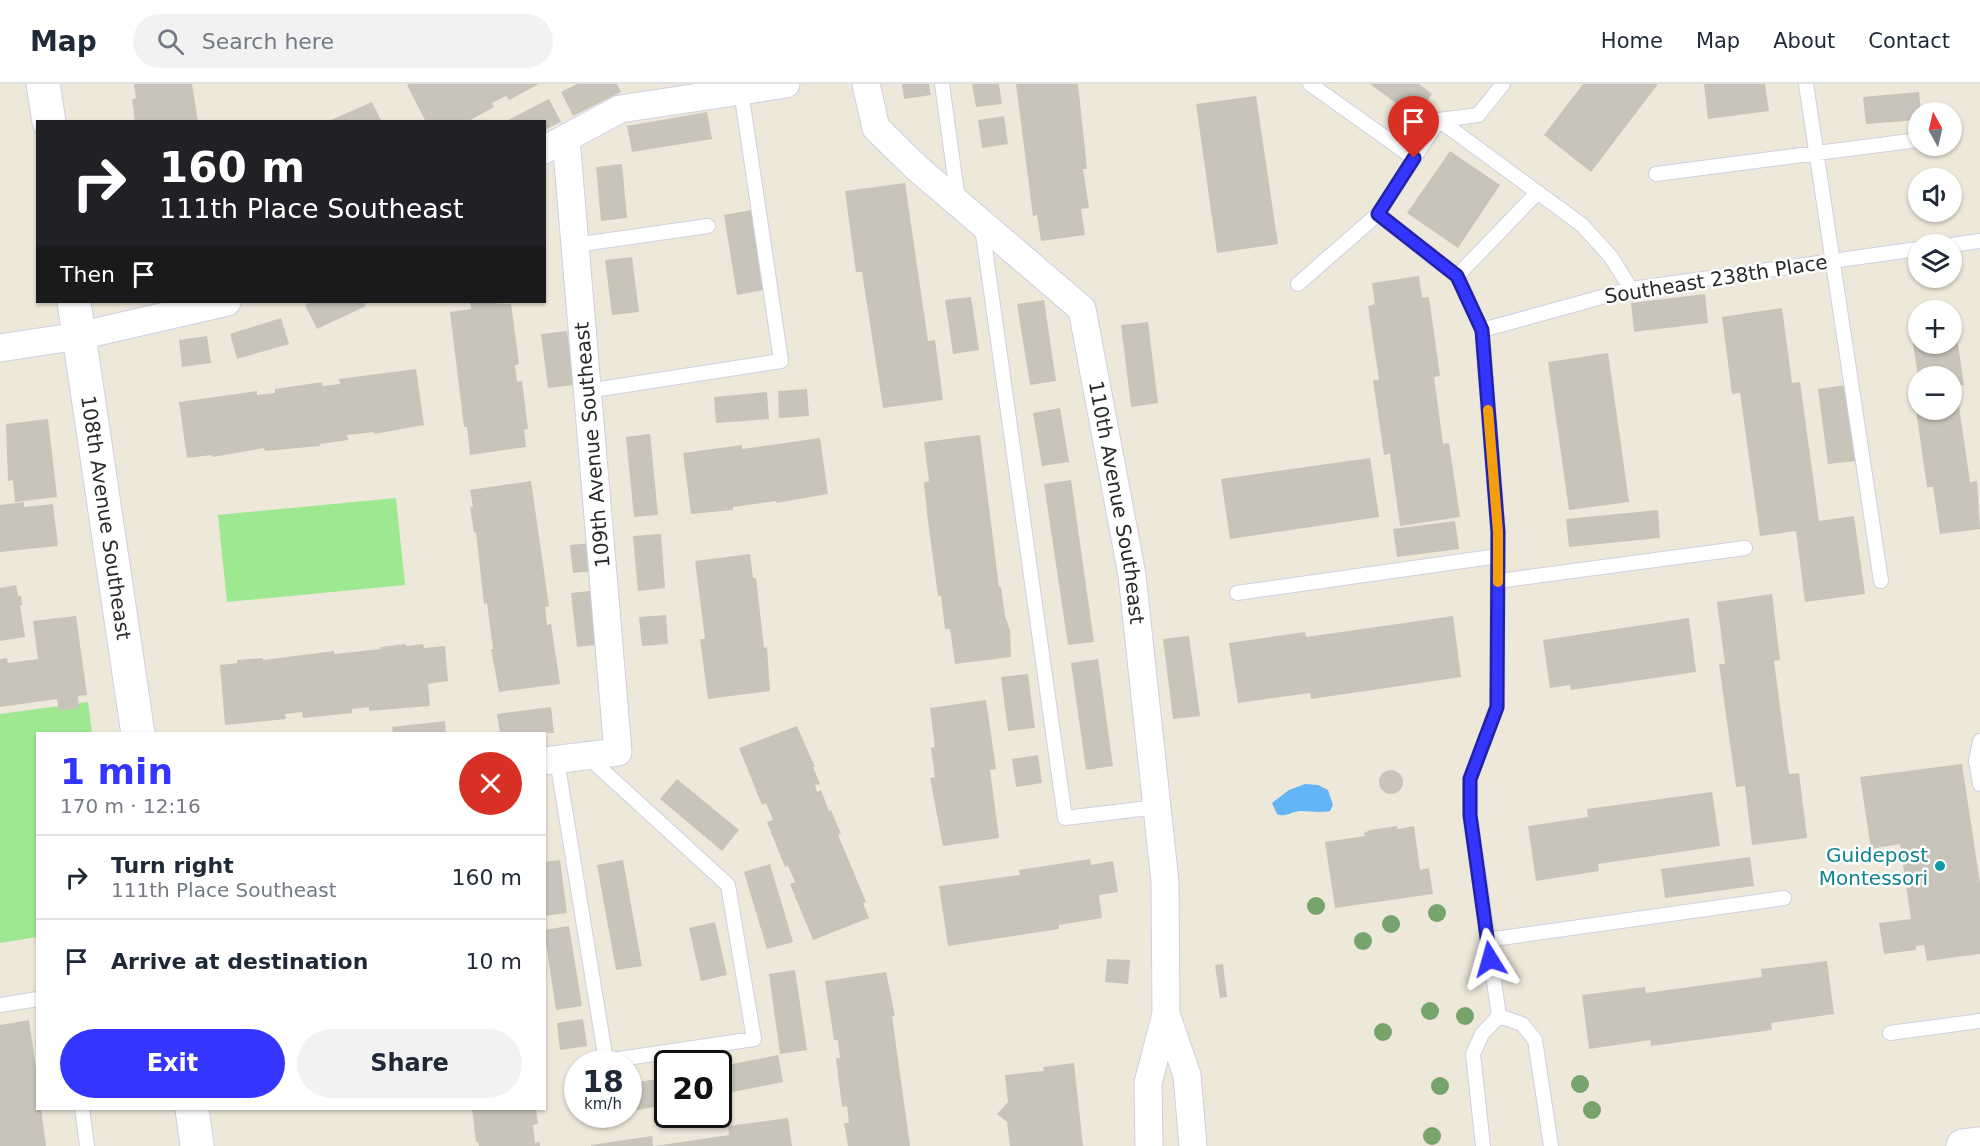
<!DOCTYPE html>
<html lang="en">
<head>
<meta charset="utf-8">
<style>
	:root { --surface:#fff; --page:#f2f2f3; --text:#1f2937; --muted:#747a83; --line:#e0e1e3; --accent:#3435ff }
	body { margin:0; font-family:"DejaVu Sans",sans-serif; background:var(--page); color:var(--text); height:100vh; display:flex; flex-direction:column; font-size:22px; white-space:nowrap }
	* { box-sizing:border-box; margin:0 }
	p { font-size:20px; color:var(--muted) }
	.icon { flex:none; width:33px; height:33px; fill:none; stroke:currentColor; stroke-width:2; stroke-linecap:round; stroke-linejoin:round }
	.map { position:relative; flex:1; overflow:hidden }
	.drawer { position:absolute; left:36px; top:648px; width:510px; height:378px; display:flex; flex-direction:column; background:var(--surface); border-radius:0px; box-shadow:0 2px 4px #0004 }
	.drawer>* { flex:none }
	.banner { position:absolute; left:36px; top:36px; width:510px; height:183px; border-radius:0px; box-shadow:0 2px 4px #0004; background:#202124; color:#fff; overflow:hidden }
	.needle { width:39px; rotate:352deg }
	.fabs { position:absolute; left:1908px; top:18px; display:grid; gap:12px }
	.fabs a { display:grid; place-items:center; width:54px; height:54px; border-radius:50%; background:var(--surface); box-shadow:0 2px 4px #0004; font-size:30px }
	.speed { position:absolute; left:564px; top:966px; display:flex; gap:12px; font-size:30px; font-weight:700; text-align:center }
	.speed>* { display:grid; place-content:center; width:78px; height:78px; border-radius:50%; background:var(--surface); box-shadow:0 2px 4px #0004; line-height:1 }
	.speed small { font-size:15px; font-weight:400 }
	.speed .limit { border:3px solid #111; border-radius:9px; background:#fff; color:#111 }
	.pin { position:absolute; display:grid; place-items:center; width:51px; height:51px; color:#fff; margin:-62px -26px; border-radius:50% 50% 50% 0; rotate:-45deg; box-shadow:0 0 6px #0007 }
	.pin .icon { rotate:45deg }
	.me { position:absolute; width:66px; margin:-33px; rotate:352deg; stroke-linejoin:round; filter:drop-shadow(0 0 4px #0008) }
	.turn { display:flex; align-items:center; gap:21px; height:126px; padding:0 24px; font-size:27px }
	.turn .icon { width:78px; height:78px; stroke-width:2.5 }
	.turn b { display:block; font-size:42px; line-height:51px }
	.then { display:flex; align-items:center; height:57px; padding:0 24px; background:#0003; gap:12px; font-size:22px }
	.round { display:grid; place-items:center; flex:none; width:63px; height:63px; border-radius:32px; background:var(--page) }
	.summary { display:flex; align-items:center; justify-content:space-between; height:102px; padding:0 24px }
	h1 { font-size:36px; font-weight:700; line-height:45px; color:var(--accent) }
	.primary-button { display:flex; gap:12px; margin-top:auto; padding:12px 24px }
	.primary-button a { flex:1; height:69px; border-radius:36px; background:var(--accent); color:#fff; font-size:24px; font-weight:700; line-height:69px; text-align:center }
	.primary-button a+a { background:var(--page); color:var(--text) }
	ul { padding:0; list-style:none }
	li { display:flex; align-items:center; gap:18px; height:84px; padding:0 24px; border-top:2px solid var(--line) }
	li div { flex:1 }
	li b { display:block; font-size:22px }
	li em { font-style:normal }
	header { display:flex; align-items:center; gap:36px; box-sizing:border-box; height:84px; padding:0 30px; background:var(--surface); border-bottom:2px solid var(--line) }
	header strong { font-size:28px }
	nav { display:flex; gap:33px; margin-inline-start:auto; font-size:21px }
	.search { width:420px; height:54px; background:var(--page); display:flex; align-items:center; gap:15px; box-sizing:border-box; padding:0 21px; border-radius:33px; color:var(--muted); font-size:22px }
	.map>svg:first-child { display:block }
</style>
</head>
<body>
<header>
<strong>Map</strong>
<div class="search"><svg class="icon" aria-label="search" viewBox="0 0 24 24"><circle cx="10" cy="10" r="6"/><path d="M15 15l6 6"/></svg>Search here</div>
<nav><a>Home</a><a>Map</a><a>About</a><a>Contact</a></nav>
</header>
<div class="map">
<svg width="1980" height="1062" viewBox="0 0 1980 1062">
	<rect width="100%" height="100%" fill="#ede8da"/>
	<path fill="#9fe892" d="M396,414l9,87 -178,17 -9,-87z
		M88,618l4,31 -54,1 -1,203 -37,6v-229z"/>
	<path fill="#64b5f7" d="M1305,700l13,1 10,5 5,15 -3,6c-11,2 -19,0 -29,0 -9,0 -15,7 -24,3l-5,-11 17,-13z"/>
	<path fill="#c8c4b9" d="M134,0h58l6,38h-63l-3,-23 4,-1z
		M409,0h130l-30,16 -3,-4 -14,7 2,4 -27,15h-41l-19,-37z
		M577,0h40l4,8 -48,24 -12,-24z
		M902,0h27l2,11 -27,4z
		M972,0h27l3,20 -26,3z
		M1016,0h62l9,85h-4l6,39 -8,1 4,26 -44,6 -4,-26 -4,1z
		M1370,0h49l13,10 -17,23z
		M1583,0h75l-67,88 -47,-37z
		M1704,0h61l4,27 -61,8z
		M1919,8l2,20h-3v8l-52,4 -3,-27z
		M1256,12l22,148 -61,9 -21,-149z
		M549,15l12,23 -17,8v-8h-40z
		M372,18l10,20 -51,-2z
		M707,28l5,27 -80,13 -5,-26z
		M1004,32l4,28 -26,4 -4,-28z
		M1450,67l50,34 -42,63 -51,-35z
		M622,80l5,54 -26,3 -5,-54z
		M905,99l23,158 7,-1 8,60 -60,8 -21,-136h-6l-11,-81z
		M751,126l12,80 -26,5 -13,-80z
		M632,173l7,55 -27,3 -7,-55z
		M1419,192l3,22 7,-1 11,79 -6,1 9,67 6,-1 11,74 -60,9 -10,-72 -6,1 -11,-75h6l-11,-74 7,-2 -3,-21z
		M1705,210l3,29 -74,9 -3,-29z
		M971,213l8,53 -26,4 -8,-54z
		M1044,216l12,81 -26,4 -13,-81z
		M313,218h51l2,4 -49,23 -12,-24z
		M470,218l41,2 8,60 -4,1 2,17 5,-1 6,48 -4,1 2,17 -56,8 -3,-28h-3l-14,-115 21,-3z
		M1782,224l10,75 8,-1 19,139 35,-5 11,78 -60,8 -9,-71 -36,5 -20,-143 -8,1 -10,-77z
		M281,234l8,26 -52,15 -7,-25z
		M1148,238l10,81 -27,4 -10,-82z
		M567,247l7,54 -26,3 -7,-54z
		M1952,247h4l8,54 -8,1 14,96 7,-1 3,48 -40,5 -7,-47h-6l-14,-98 5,-1v22h34v-34h-34l-6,-39 6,-1v8h34z
		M207,252l4,27 -29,4 -3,-27z
		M1608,269l21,149 -60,8 -21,-148z
		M416,285l8,56 -50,9v-2l-27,3 1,5 -28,4v2l-55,5 -1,-3 -51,9 -1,-2 -25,3 -8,-56 78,-11v4l18,-2v-4l47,-7 1,4 17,-2 -1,-5z
		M1846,301l10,76 -28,3 -10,-75z
		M807,305l2,27 -30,2 -1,-27z
		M767,308l2,27 -53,4 -2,-26z
		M1060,324l9,54 -27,4 -9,-53z
		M48,335l9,78 -42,5 -2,-22 -5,1 -2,-57z
		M650,350l8,81 -24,2 -8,-80z
		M980,351l19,152h2l4,29 5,14 1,27 -56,7 -5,-35h-5l-4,-33h-3l-11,-83 -3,-31 5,-1 -5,-39z
		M820,354l8,56 -52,9v-2l-43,6v3l-42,4 -8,-61 59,-8v4z
		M1370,374l9,59 -149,22 -9,-60z
		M1071,396l23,162 -26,3 -24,-161z
		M531,397l18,125 -4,1 2,18 4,-1 9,60 -61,8 -8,-43h2l-6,-46 -3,1 -8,-72 -2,1 -4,-26h3l-3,-17z
		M24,418v5l29,-3 5,42 -58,6v-47z
		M1658,426l2,28 -91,9 -3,-28z
		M1455,437l4,28 -62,8 -4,-28z
		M661,450l4,54 -27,3 -5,-55z
		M592,459l3,28 -22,2 -3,-28z
		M750,470l3,24h3l8,70 3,-1 3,44 -62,8 -8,-60h5l-10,-78z
		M16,501l2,11h3l1,9h-2l5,32 -25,4v-53z
		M598,506l6,54 -27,3 -6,-54z
		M1772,510l8,66 -6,1 15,113 10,-1 8,65 -55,7 -7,-59 -9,1 -17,-123h6l-8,-62z
		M666,531l2,29 -26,2 -3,-29z
		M76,532l11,79 -9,1 1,12 -20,3 -2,-12 -57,8v-48l7,-1 1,5 30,-4 -5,-38z
		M1453,532l8,61 -150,22 -1,-6 -72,10 -9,-60 76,-11 1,5z
		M1689,534l7,54 -125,18 -1,-5 -20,3 -7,-48z
		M1189,552l11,80 -27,3 -10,-80z
		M406,560v2l17,-2 1,4 21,-2 3,35 -20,3 2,22 -61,5v-4l-17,2v4l-49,5 -1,-6 -17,2 1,5 -61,6 -5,-60 17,-2v-3l26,-2v2l71,-9v3l47,-5 -1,-2z
		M1098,575l15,107 -27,4 -15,-107z
		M1028,590l7,54 -27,3 -7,-54z
		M986,616l10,69 -6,1 9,68 -56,8 -13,-68 5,-1 -4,-29 4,-1 -5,-39z
		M551,623l3,26 -54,1 -3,-20z
		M445,637l1,13h-53l-1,-7z
		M797,642l18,41h-2l7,17 -5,1 2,7 4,-2 8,21 2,-1 10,24 -3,1 28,67 -3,1 6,15 -56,22 -23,-56 5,-2 -7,-16 -3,1 -18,-45 6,-2 -7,-17 -4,2 -23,-57z
		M1038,671l4,28 -26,4 -4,-28z
		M1962,680l18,119v71l-53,7 -3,-16 -8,1v4l-32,4 -5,-31 32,-4 -11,-75 -29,5 -11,-72z
		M1379 698a12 12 0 1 1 24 0a12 12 0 1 1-24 0Z
		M677,695l62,51 -17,21 -62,-52z
		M1712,708l8,54 -122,18 1,7 -63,10 -8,-55 60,-9 -1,-8z
		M1397,742l1,3 16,-3 6,44 9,-2 4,26 -98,14 -10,-66 40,-6 -1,-3 6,-3z
		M1750,773l4,29 -89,12 -4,-29z
		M1090,775l1,6 22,-4 5,31 -19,3 3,23 -43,7v4l-111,17 -9,-60 81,-11 -1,-5z
		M560,776l7,53 -23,3v-54z
		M623,776l19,106 -26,4 -19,-105z
		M770,780l23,78 -26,7 -23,-77z
		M715,838l12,53 -26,6 -12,-53z
		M569,842l13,80 -26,4 -12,-80z
		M1107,875l23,1 -2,24 -23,-2z
		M1827,877l7,53 -63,9 1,7 -121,16 -1,-6 -61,9 -7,-54 63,-8 1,6 116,-16 -1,-8z
		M1223,880l4,33 -7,1 -5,-33z
		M795,886l12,80 -27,4 -11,-80z
		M886,888l9,44h-3l18,130h-62l-4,-23h5l-2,-17 -5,1 -6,-49h4l-2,-18h-4l-9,-59z
		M583,935l4,27 -27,4 -3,-27z
		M29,936l9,62v26h3l5,38h-46v-121z
		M778,971l5,27 -65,13v-28z
		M1074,979l9,83h-73l-3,-24 -10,-8 11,-12 -3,-27 39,-4 -1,-4z
		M668,993v27l-40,8v-28z
		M472,1024h64l2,16 -5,1 2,18 5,-1v4h-61l-1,-4h-2z
		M788,1034l4,28h-137l74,-11 -1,-9z
		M652,1052l1,10h-62v-1z"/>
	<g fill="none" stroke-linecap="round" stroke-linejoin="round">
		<g stroke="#cfcfe3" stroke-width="16">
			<path id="service" d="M942,0l16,116
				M1310,0l104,74 -36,56 79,62 25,54 16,202 -1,175 -27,72v36l29,201
				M1806,0l75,497
				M1439,36l143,105 29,32 20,32
				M1414,74l25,-38 39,-5 25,-31
				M1656,90l262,-34
				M982,143l83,591 92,-11
				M575,161l133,-19
				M1952,161l28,-4
				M1457,192l81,-84
				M1298,200l80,-70
				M1482,246l149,-41 287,-40
				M587,307l194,-30 -40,-270
				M1498,497l247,-33
				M1237,509l261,-37
				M1980,657l-4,20 4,23
				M557,676l49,301 148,-22 -26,-154 -141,-129
				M1487,856l297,-42
				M0,921l38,-6
				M1890,949l90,-12
				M82,1024l5,38
				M1483,1062l-10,-92 9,-20 17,-18 23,8 13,16 16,106"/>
		</g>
		<g stroke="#cfcfe3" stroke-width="29">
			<g id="minor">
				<path id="s1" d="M866,0l10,44 41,40 165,141 50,266 33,307 1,132 -18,69 1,63"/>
				<path d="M544,66l76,-41 166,-25"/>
				<path d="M0,264l79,-12 148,-34"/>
				<path d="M544,677l74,-9 -52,-613"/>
				<path d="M1166,930l21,61 6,71"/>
			</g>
		</g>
		<g stroke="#cfcfe3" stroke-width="35">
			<g id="tertiary">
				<path d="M43,0l6,38"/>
				<path id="s2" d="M74,218l64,432"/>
				<path d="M192,1024l5,38"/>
			</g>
		</g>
		<g stroke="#cfcfe3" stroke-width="35">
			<path id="secondary" d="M1963,1062l17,-2"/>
		</g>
		<use href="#service" stroke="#fff" stroke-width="14"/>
		<use href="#minor" stroke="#fff" stroke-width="27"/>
		<use href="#tertiary" stroke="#fff" stroke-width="33"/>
		<use href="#secondary" stroke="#fff" stroke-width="33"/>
	</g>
	<g fill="#77a36d">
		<circle cx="1316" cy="822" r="9"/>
		<circle cx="1437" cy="829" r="9"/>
		<circle cx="1391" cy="840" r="9"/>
		<circle cx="1363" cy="857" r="9"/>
		<circle cx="1430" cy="927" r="9"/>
		<circle cx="1465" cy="932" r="9"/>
		<circle cx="1383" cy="948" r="9"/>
		<circle cx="1580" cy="1000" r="9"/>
		<circle cx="1440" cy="1002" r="9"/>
		<circle cx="1592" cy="1026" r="9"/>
		<circle cx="1432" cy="1052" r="9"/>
	</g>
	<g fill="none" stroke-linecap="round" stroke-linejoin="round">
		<g stroke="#2222a6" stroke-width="15">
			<path id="route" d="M1414,74l-36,56 79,62 25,54 16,202 -1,175 -27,72v36l20,144"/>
		</g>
		<use href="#route" stroke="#3435ff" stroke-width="10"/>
		<path stroke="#f59e0b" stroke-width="10" d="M1488,326l10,122v50"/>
	</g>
	<circle fill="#0f9aa8" stroke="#fff" stroke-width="2" cx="1940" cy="782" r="6"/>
	<g text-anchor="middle" stroke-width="5" stroke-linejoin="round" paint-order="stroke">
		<g font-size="20" fill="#292929" stroke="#fff">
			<text transform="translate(1716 195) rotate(-9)" y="7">Southeast 238th Place</text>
			<text transform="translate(592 361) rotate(-95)" y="7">109th Avenue Southeast</text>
			<text dy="7" stroke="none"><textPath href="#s1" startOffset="516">110th Avenue Southeast</textPath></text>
			<text dy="7" stroke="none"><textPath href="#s2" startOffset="218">108th Avenue Southeast</textPath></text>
		</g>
		<g font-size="20" fill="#0d838f" stroke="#fff" text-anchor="end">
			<text x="1928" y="778">Guidepost<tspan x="1928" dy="23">Montessori</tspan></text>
		</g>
	</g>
</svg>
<div class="fabs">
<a><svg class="needle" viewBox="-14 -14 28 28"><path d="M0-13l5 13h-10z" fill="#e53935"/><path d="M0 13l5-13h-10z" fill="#747a83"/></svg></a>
<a><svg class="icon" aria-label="sound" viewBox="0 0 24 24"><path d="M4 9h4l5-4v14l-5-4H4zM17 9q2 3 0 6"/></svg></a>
<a><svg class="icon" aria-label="layers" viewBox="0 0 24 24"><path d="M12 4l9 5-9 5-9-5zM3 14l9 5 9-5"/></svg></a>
<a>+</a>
<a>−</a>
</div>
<div class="speed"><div>18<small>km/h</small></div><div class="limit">20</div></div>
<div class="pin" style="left:1414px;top:74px;background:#d93025"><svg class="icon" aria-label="arrive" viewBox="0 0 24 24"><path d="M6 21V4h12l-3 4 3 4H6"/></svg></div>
<svg class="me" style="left:1490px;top:875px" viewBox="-20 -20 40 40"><path d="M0-17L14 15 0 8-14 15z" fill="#3435ff" stroke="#fff" stroke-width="4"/></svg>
<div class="banner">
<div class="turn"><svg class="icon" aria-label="right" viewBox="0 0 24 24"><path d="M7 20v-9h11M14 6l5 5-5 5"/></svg><div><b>160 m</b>111th Place Southeast</div></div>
<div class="then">Then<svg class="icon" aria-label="arrive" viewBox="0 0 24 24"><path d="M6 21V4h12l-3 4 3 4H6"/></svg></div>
</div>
<section class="drawer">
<div class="summary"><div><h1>1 min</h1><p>170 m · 12:16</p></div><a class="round" style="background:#d93025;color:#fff"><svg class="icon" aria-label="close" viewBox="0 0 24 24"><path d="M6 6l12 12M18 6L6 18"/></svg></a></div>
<ul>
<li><svg class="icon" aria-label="right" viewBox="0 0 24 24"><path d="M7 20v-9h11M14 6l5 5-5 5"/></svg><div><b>Turn right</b><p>111th Place Southeast</p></div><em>160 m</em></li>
<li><svg class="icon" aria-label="arrive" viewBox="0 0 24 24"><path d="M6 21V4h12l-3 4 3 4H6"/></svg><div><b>Arrive at destination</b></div><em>10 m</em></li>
</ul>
<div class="primary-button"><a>Exit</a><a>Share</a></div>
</section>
</div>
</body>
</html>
